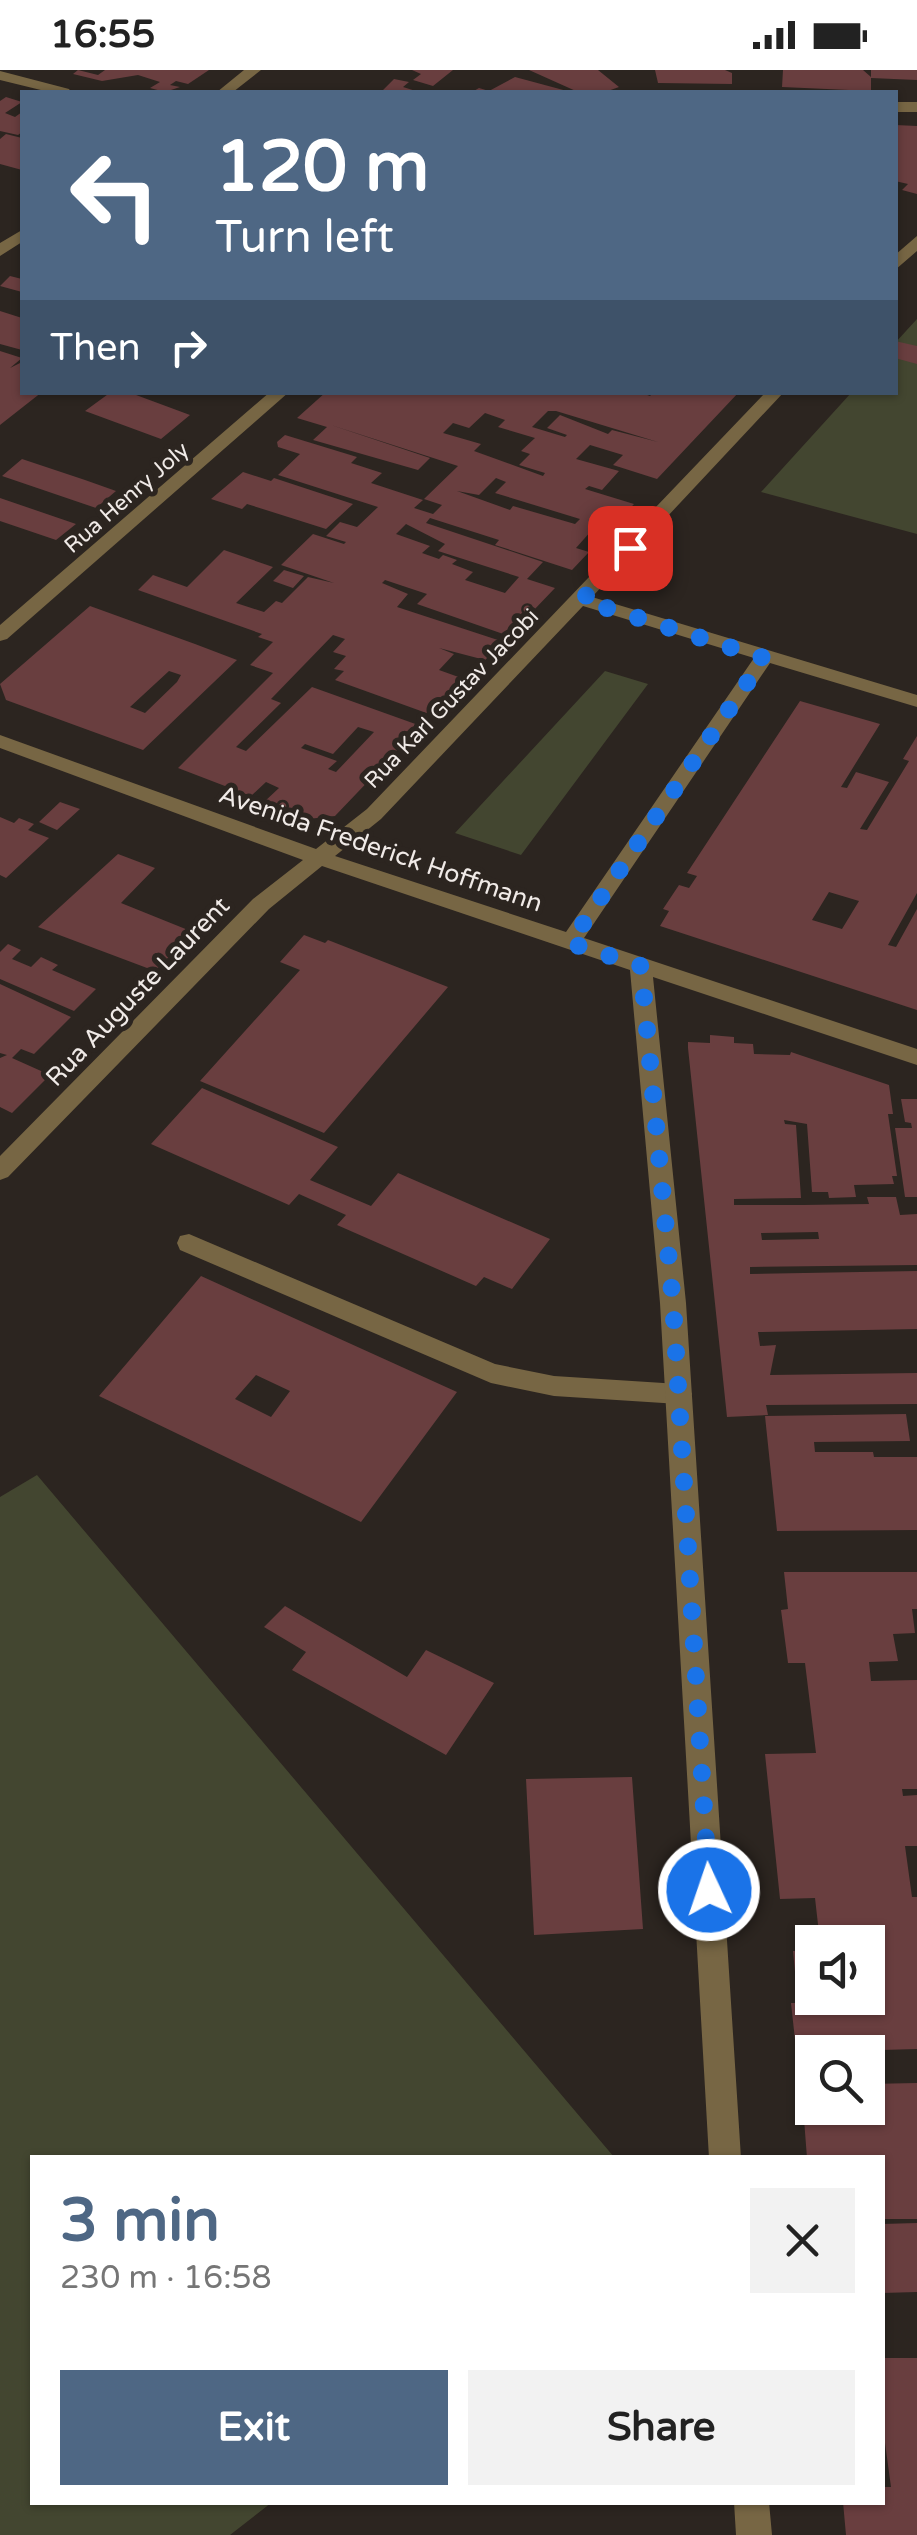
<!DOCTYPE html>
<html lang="en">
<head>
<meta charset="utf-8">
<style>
	:root { --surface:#fff; --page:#f2f2f2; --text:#222; --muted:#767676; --accent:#4e6784 }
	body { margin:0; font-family:"Varela Round",sans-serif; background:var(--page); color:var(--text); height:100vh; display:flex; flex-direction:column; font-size:38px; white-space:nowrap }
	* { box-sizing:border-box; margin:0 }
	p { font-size:32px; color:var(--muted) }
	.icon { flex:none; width:55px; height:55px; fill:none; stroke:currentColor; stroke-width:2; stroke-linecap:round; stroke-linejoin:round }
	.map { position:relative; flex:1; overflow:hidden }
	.sheet { position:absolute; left:30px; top:2085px; width:855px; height:350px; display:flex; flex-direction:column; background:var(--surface); border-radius:0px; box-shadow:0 2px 8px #0004 }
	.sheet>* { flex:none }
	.top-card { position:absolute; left:20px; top:20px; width:878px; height:305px; border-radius:0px; box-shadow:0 2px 8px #0004; background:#4e6784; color:#fff; overflow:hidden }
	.controls { position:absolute; left:795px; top:1855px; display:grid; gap:20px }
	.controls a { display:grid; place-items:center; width:90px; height:90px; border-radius:0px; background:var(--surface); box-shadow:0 2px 8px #0004; font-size:50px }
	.pin { position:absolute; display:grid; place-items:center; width:85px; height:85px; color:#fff; margin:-42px; border-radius:20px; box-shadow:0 5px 15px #0006 }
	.me { position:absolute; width:110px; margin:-55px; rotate:357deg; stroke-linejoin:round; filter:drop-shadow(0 0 8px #0008) }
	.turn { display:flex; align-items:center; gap:35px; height:210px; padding:0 30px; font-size:45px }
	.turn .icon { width:130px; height:130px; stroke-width:2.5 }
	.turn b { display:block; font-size:70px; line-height:85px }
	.then { display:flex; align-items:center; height:95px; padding:0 30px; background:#0003; gap:20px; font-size:38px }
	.round { display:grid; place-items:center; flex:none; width:105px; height:105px; border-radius:0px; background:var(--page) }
	.summary { display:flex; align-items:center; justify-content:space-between; height:170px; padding:0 30px }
	h1 { font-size:60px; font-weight:800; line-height:75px; color:var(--accent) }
	.cta { display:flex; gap:20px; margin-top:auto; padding:20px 30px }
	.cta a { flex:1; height:115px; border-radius:0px; background:var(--accent); color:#fff; font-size:40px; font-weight:800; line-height:115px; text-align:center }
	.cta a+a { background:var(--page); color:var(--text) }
	.status { display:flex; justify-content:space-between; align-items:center; height:70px; padding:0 50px; background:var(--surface); direction:ltr }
	.status svg { height:28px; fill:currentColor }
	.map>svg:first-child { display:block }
</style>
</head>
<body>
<div class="status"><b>16:55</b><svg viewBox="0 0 49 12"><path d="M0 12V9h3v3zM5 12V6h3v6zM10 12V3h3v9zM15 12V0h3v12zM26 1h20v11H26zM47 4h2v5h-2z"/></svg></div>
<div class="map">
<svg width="917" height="2465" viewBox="0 0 917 2465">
	<rect width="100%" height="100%" fill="#2c2520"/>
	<path fill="#434630" d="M917,249v215l-156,-42 90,-99 44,-1v-49z
		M605,601l43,13 -127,171 -66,-22z
		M37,1405l577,682 -582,1v344l239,1 -41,32h-230v-1038z"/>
	<path fill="#693e3f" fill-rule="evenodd" d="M78,0l20,5 7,-5h104l-21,14 -12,-3 -6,4 10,2 -15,5 -15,-4 10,-6 -22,-7 -36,6 -29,-7z
		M412,0h41l-20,16 -20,-6 8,-6z
		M529,0h69l21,17 -14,5h-27z
		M655,0h70l7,3v11l-74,-1z
		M783,0h80l8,7v-7h46v10l-46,-2v13l-89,-4z
		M515,7l52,14v1h-95l7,-4 10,3z
		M394,9l15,3 -6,5 16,5h-38z
		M6,27l16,5 -17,11 10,4 7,-5v20l-4,3 -18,-4v-30z
		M895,55l22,1v68l-15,-4 6,-6 -13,-3z
		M6,64l16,4v32l-22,-6v-25z
		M10,206l12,3v13l-22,-6z
		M0,241l22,7v32l-22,-6z
		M895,271l22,5v18l-22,-6z
		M0,281l22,7 -12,10 12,-6v30h20l-42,33z
		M111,322h17l62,23 -29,24 -76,-28z
		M326,322h313l11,4 4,-4h85l-82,87 -44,-14 10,-10 -33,-10 -14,14 43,12 -17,19 -13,-4 -4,3 49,15 -28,30 -14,-4 -16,18 13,4 -17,18 -77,-25 4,-5 -69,-22 -4,5 117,39 -16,17 28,9 -46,48 -92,-32 10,-10 -42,-14 -3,3 26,11 -11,13 107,35 -19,18 -46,-12 15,6 -15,16 28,10 -35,35 -97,-35 9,-9 -10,-2 12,-13 -13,-4 12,-13 -12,-4 -62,64 10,4 -45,44 10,4 66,-64 109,39 -86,90 -27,3 -44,-17 15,-14 -13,-6 -15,14 -73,-28 95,-95 -23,-8 23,-23 -15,-5 4,-3 -124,-44 15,-15 34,12 37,-37 49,17 -37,36 28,9 12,-11 6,2 26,-26 26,6 -53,-18 32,-31 31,10 2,-2 -20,-6 14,-14 17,5 21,-20 -100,-32 22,-21 -22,-7 -1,-5 8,-7 72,22 -6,6 31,10 -11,10 52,17 -9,8 19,6 9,-9 -18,-6 34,-33 -127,-41 99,33 -12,12 -105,-30 14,-13 -30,-9zM548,341h8l102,31 -46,-12 -4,4 -48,-19 -13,13 20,7 -2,2 -33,-10zM485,343l20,7 -7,7 37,11 -14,13 9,3 -11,11 26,8 -2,3 -69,-25 7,-7 -38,-11 10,-10 16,5zM496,408l10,4 -11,11 85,26 -5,5 -62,-18 -3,4 -53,-19 22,4zM406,454l39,20 -7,7 81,26 -14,16 -40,-13 8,-8 -21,-8 5,-4 -14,-5 -4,4 -17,-6 8,-7 -34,-12zM358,657l16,5 -38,40 -8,-3 9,-8 -36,-13 4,-4 28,10z
		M22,389l63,21 31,11 -20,17 -94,-32z
		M243,402l28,9 3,-3 79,26 -27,25 -79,-25 -5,5 -31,-10z
		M0,428l76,26 -20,16 -56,-19z
		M284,500l20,6 -11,12 -20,-7z
		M90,536l105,38 42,16 -94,90 -137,-50 -6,-16zM169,601l12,4 -4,7 -32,31 -15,-6z
		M800,631l80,23 -39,63 6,1 9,-16 33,10 -29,47 7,1 42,-69 -6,-2 14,-23v157l-29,52 8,2 21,-38v101l-257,-84 9,-15 -6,-2 16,-24 10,3 8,-12 -10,-3zM829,822l30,9 -17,28 -30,-9z
		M60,732l20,7 -23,21 -18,-8z
		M0,747l14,6 5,-5 15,6 -6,6 21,8 -43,40 -6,-3z
		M118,784l37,14 -34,35 72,29 -38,39 -117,-44z
		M304,865l21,8 3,-3 120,47 -124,146 -124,-52 100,-111 -20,-8z
		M8,874l13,6 -9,9 19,8 10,-10 17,8 -6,5 44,19 -22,22 -74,-32v-27z
		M0,914l71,33 -37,37 -13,-5 -9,9 38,17 -38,38 -12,-6v-49l7,-3 -7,-2z
		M710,965l24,2v6l19,1 1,10 36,1 1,-3 98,33 4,29h-5l9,62h-5l2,8 -40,1 2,12 -27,1 -1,-6h-16l-5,-68 -23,-4 1,4 11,1 5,73 -67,1v6h69l66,-1 -2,-7h29l4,18 17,-1v51l-167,2v7l167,-3v58l-159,3 2,14 16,-1 -6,30 147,-2v31l-151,1 2,10 -41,2 -39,-369v-6l22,1zM818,1162l1,7 -57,1 -1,-7z
		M202,1018l136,59 -28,33 61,26 27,-33 152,66 -38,50 -28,-12 -8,9 -139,-61 9,-10 -47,-21 -10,11 -138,-61z
		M901,1029h16v98h-12l-10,-69h17l-1,-5 -6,-1z
		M201,1206l256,116 -96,130 -262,-126zM256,1305l34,16 -19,26 -36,-18z
		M906,1344l4,27 -96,1 1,10h58l1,5h43v73l-140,1 -12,-115z
		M784,1502h133v37h-5l3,24 -22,1 5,27 -29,1 2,19 46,-1v109h-15l1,7 14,-1v51h-12l7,51h5v152l-105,3v5l-15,1 -6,-55h7l-5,-52h19v47h56v-56h-48l-5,-44 -35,1 -15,-145 51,-1 -11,-90h-17l-7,-53 7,-1z
		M285,1536l122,71 19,-27 68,33 -48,72 -154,-85 14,-18 -42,-25z
		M632,1707l11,152 -109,6 -8,-156z
		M917,2013v136h-35v-61h-75l-3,-39h39l-1,-11h26v-24z
		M917,2153v69l-35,1v-69z
		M882,2288h35v177h-71l-3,-33h39v-15h9l-9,-66z"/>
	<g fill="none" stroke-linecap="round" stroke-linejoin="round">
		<path fill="#764" fill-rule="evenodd" d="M189,1164l306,130 59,12 125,8 9,3 4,7 -4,7 -9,3 -125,-8 -63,-13 -311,-133 -3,-7 3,-7z"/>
		<path fill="#764" fill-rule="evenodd" d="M244,0h17l-28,22h-16z
			M0,1l69,18 2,3h-22l-49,-12z
			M895,32h22v10h-22z
			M22,160v12l-22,14v-13z
			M917,166v15l-22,19v-15z
			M270,322h19l-282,247 -7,2v-16z
			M766,322h18l-192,205 325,98v12l-147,-44 -186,275 333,111v16l-264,-88 33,326 55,855h-32l-49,-855 -30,-333 -308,-104 -53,43 -261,268 -8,3v-24l253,-257 50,-39 -303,-112v-13l316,114 51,-40zM583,536l171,52 -188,274 -231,-76 46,-37z
			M734,2432h35l3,33h-36z"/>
	</g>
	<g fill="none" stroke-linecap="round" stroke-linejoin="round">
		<path stroke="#1a73e8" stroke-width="18" stroke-dasharray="0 32.4" d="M630,478l-48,52 182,58 -194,285 71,23 32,337 36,587"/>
	</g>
	<g text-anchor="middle" stroke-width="10" stroke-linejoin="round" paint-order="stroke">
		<g font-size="22" fill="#f0eae7" stroke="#2c2520">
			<text transform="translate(126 427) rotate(-41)" y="8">Rua Henry Joly</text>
			<text transform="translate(451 628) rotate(-46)" y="8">Rua Karl Gustav Jacobi</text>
		</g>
		<g font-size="25" fill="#f0eae7" stroke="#2c2520">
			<text transform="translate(381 778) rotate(19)" y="9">Avenida Frederick Hoffmann</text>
			<text transform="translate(137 921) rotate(-46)" y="9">Rua Auguste Laurent</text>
		</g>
	</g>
</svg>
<div class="controls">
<a><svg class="icon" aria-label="sound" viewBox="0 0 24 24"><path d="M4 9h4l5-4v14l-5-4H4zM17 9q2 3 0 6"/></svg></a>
<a><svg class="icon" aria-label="search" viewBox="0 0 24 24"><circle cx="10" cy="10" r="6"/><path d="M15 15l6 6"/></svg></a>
</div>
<div class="pin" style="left:630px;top:478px;background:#d93025"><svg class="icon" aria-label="arrive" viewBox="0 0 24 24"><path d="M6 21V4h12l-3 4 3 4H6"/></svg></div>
<svg class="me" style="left:709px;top:1820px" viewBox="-20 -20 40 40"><circle r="17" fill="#1a73e8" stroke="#fff" stroke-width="3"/><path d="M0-11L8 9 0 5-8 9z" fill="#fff"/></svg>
<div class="top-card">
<div class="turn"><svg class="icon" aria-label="left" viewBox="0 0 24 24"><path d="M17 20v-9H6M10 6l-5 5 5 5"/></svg><div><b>120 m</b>Turn left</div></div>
<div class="then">Then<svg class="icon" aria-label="right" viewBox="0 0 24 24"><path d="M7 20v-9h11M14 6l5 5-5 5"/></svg></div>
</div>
<section class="sheet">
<div class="summary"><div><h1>3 min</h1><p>230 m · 16:58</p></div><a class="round"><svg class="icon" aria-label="close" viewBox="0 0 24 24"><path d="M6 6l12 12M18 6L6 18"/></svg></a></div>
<div class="cta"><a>Exit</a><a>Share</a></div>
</section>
</div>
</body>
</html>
